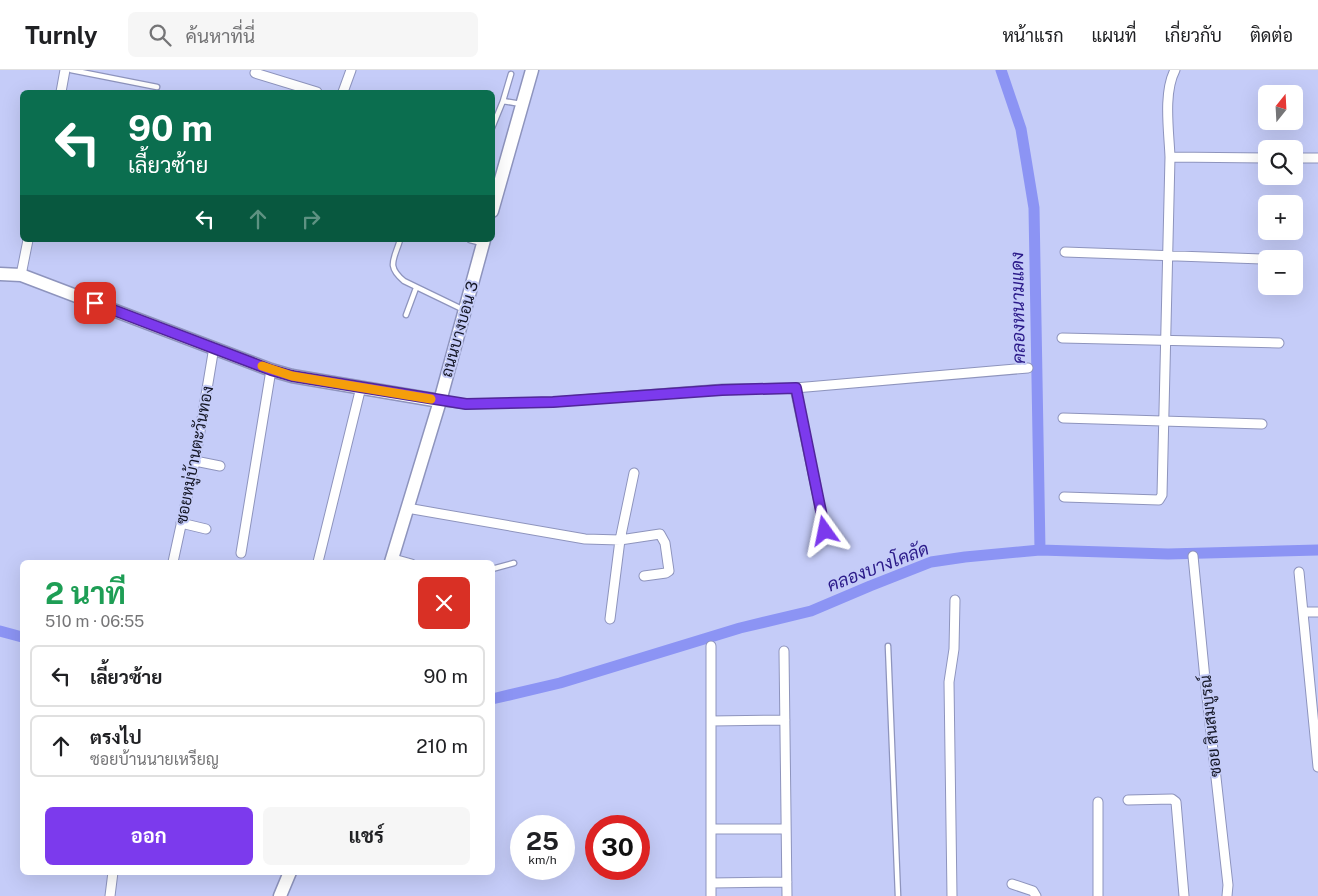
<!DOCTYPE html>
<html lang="th">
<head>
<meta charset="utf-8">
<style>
	:root { --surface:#fff; --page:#f6f6f6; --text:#202124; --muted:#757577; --line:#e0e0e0; --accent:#7c3aed }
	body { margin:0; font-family:"Public Sans",Sarabun,sans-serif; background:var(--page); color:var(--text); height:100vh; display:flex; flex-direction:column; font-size:19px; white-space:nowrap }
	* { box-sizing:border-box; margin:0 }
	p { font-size:16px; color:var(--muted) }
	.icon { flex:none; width:28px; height:28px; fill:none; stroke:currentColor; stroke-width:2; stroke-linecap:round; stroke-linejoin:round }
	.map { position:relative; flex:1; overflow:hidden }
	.sheet { position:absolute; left:20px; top:490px; width:475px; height:315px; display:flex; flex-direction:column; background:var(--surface); border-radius:8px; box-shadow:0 5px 20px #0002 }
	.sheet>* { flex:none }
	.banner { position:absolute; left:20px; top:20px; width:475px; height:152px; border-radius:8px; box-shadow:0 5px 20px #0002; background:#0b6e4f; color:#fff; overflow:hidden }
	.needle { width:32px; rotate:18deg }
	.buttons { position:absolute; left:1258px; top:15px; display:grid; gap:10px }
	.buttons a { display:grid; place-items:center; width:45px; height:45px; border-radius:8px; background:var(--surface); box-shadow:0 5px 20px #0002; font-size:25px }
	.speed { position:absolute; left:510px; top:745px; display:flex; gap:10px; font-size:25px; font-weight:700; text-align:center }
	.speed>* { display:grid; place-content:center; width:65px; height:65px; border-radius:50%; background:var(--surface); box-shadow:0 5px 20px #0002; line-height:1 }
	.speed small { font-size:12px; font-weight:400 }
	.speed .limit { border:8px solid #d22; background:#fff; color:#111 }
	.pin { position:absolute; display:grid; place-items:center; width:42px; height:42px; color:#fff; margin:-21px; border-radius:10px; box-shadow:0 2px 8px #0006 }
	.me { position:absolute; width:55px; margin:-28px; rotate:348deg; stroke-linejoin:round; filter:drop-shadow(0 0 4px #0008) }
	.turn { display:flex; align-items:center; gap:18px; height:105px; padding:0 25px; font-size:22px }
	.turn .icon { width:65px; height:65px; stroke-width:2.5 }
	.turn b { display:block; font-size:35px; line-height:42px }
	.lanes { display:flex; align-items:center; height:48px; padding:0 25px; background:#0003; justify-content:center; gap:25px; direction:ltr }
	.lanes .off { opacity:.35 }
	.round { display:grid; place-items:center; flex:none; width:52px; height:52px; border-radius:8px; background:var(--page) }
	.headline { display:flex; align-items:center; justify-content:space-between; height:85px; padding:0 25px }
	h1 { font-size:30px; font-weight:700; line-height:38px; color:#1e9e55 }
	.action { display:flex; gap:10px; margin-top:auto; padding:10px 25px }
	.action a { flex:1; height:58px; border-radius:8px; background:var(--accent); color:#fff; font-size:20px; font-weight:700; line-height:58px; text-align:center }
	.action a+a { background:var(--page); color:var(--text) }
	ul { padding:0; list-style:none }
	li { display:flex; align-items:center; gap:15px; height:62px; margin:0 10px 8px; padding:0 15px; border:2px solid var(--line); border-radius:8px }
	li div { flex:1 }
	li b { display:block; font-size:19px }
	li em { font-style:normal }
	header { display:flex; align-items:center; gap:30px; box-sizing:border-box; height:70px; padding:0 25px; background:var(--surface); border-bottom:1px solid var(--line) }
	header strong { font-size:24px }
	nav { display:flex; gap:28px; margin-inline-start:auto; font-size:18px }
	.search { width:350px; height:45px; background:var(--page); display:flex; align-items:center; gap:12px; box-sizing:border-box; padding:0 18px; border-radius:8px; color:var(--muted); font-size:19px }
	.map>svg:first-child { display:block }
</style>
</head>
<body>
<header>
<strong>Turnly</strong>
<div class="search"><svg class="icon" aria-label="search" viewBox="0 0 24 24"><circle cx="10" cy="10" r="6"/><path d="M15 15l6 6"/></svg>ค้นหาที่นี่</div>
<nav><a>หน้าแรก</a><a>แผนที่</a><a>เกี่ยวกับ</a><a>ติดต่อ</a></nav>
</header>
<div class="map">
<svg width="1318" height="826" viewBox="0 0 1318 826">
	<rect width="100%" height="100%" fill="#c5ccf8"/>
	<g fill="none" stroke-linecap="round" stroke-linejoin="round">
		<path stroke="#8c94f4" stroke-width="11" d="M1001,0l20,59 13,79 6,342
			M0,561l22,6
			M492,629l68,-16 180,-55 71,-17 59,-25 61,-24 34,-5 75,-7 128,4 150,-4"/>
		<g stroke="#8e94bd" stroke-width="7">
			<path id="lane" d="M71,0l86,17
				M503,31l8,-27
				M492,58l11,-27 18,3
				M400,170c-6,20 -14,26 4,41l60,29
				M470,170l12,3
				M406,245l10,-27
				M394,487l18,5
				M492,499l22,-6
				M888,576l10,250"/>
		</g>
		<g stroke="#8e94bd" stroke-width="11">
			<path id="street" d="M255,3l62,19
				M61,22l4,-22
				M343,22l8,-22
				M1170,87l96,1
				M1294,88h24
				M1065,182l197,7
				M21,205l7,-35
				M1062,268l217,5
				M795,318l30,143
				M440,331l26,3 87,-2 169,-13 73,-1 233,-20
				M1063,348l199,6
				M195,391l25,5
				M1064,427l95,3 3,-5 8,-338c-1,-26 -7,-64 5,-87
				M407,438l178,31 35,1 40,-6 5,9 4,28 -3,2 -22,3
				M181,453l25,6
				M241,483l30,-183
				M1193,486l12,123 23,206 -1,11
				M173,492l22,-101 19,-114
				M318,492l43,-175
				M1299,502l19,195
				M1303,542h15
				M610,549l10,-79 14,-67
				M711,576v250
				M784,581l3,245
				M711,651l74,-1
				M1128,730l44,-1 4,3 8,94
				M712,759h73
				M711,813l76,-1
				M1012,814l21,7 3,5
				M110,826l3,-24
				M952,826l-3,-214 5,-33 1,-49
				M1098,826v-94"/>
		</g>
		<g stroke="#8e94bd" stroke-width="15">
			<path id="secondary" d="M492,141l40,-141
				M0,204l21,1 250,95 21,6 148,25
				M391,492l49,-161 44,-161
				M280,826l10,-24"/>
		</g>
		<use href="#lane" stroke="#fff" stroke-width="4.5"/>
		<use href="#street" stroke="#fff" stroke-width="9"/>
		<use href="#secondary" stroke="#fff" stroke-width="12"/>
	</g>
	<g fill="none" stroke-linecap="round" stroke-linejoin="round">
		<g stroke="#51269a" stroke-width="12">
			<path id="route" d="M95,233l176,67 21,6 174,28 87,-2 169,-12 74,-2 29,143"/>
		</g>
		<use href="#route" stroke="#7c3aed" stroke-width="9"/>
		<path stroke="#f59e0b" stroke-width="9" d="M262,296l30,10 139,23"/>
	</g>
	<g text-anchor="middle" stroke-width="4" stroke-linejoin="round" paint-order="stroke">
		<g font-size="16" fill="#131524" stroke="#c5ccf8">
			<text transform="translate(459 259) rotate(-74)" y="6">ถนนบางบอน 3</text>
			<text transform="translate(194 385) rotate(-79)" y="6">ซอยหมู่บ้านตะวันทอง</text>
			<text transform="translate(1210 656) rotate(-96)" y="6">ซอย สินสมบูรณ์</text>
		</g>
		<g font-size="18" font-style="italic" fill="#2a1989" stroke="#c5ccf8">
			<text transform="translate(1018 238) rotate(-91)" y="6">คลองหนามแดง</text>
			<text transform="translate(878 497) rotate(-21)" y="6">คลองบางโคลัด</text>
		</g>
	</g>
</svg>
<div class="buttons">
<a><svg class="needle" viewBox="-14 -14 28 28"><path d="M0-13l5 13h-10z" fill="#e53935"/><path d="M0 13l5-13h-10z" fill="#757577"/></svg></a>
<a><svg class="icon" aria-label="search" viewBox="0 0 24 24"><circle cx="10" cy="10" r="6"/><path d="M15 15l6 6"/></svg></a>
<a>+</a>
<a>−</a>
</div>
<div class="speed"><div>25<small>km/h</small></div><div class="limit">30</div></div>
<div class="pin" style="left:95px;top:233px;background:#d93025"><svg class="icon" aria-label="arrive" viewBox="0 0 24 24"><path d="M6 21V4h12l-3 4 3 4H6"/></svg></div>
<svg class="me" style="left:825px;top:461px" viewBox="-20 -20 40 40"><path d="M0-17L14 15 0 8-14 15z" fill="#7c3aed" stroke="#fff" stroke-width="4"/></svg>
<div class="banner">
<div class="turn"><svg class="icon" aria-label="left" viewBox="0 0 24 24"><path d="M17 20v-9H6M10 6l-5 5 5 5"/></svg><div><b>90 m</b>เลี้ยวซ้าย</div></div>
<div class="lanes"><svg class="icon" aria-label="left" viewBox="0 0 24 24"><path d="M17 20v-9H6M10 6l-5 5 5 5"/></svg><svg class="icon off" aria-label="ahead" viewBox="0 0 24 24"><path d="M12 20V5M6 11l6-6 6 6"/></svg><svg class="icon off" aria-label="right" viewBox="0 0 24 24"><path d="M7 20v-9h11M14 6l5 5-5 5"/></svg></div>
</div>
<section class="sheet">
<div class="headline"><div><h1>2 นาที</h1><p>510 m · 06:55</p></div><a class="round" style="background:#d93025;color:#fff"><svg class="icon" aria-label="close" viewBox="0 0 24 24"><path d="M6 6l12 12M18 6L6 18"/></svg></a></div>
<ul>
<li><svg class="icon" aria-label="left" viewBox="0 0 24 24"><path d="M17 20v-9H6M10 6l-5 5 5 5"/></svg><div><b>เลี้ยวซ้าย</b></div><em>90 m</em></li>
<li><svg class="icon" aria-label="ahead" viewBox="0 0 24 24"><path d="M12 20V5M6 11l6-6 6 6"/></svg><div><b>ตรงไป</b><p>ซอยบ้านนายเหรียญ</p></div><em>210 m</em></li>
</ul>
<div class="action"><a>ออก</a><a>แชร์</a></div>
</section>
</div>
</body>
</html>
